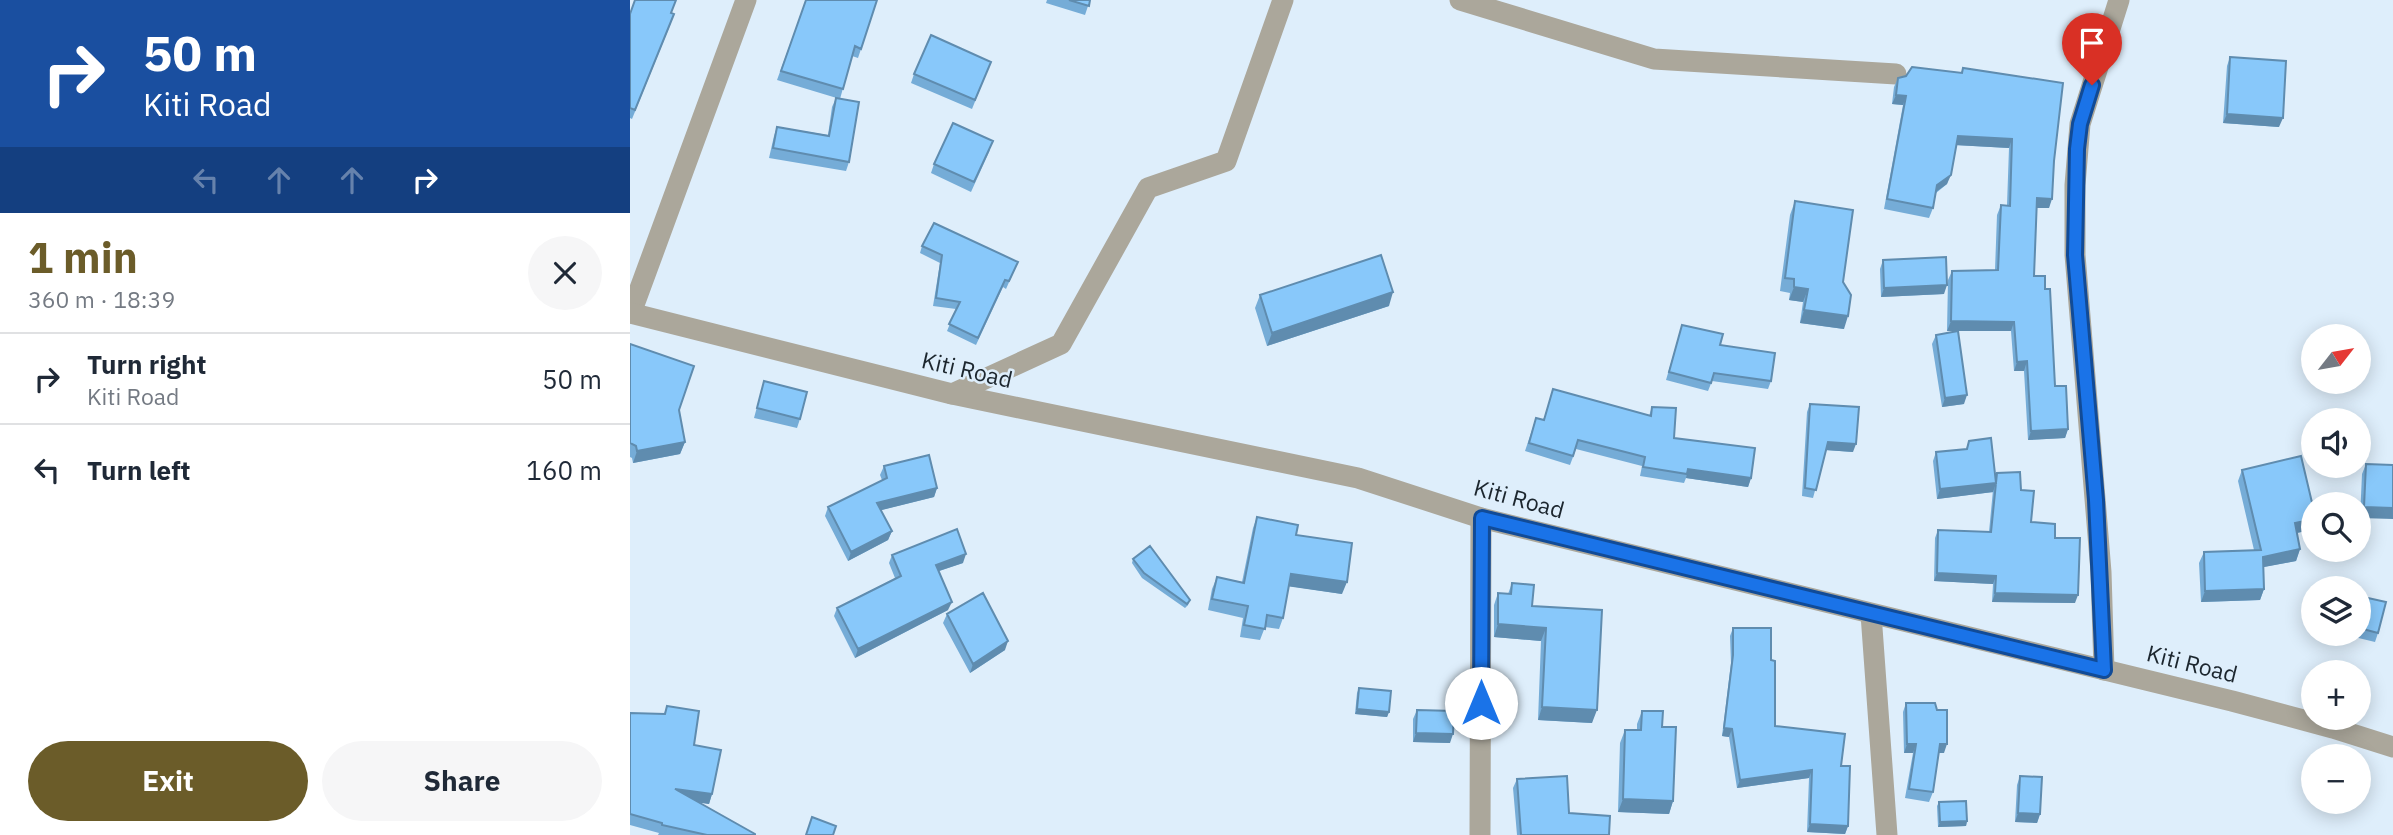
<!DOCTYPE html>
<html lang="en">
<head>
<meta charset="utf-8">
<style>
	:root { --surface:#fff; --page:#f6f6f7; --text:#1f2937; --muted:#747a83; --line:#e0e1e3; --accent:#6b5c29 }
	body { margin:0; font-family:"IBM Plex Sans",sans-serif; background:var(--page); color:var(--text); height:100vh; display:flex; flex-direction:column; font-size:26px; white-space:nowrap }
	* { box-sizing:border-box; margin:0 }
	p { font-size:23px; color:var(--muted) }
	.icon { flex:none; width:38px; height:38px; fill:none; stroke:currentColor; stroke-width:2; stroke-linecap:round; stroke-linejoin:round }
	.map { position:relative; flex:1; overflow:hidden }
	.details { display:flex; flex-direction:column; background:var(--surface); width:630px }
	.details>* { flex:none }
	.hud { background:#1a4fa0; color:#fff; overflow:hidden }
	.needle { width:46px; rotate:59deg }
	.tools { position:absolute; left:1671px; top:324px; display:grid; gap:14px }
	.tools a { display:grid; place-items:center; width:70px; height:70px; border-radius:50%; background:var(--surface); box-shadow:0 4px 18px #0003; font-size:35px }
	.pin { position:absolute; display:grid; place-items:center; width:60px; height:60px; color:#fff; margin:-72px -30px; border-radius:50% 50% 50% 0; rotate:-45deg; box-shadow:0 0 7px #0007 }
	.pin .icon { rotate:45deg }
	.me { position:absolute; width:77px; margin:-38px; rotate:0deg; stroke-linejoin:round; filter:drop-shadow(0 0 5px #0008) }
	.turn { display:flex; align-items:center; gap:24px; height:147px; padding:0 28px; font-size:32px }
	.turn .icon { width:91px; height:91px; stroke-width:2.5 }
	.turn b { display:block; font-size:49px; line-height:60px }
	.lanes { display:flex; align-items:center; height:66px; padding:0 28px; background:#0003; justify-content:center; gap:35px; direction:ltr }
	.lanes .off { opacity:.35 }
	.round { display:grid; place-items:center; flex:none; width:74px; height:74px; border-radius:37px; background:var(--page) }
	.overview { display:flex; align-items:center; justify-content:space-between; height:119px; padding:0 28px }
	h1 { font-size:42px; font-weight:700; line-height:52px; color:var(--accent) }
	.button { display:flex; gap:14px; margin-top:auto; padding:14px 28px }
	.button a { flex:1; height:80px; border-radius:42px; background:var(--accent); color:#fff; font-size:28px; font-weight:700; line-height:80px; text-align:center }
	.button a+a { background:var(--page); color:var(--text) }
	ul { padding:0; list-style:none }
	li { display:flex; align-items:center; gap:21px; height:91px; padding:0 28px; border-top:2px solid var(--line) }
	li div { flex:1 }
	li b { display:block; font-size:26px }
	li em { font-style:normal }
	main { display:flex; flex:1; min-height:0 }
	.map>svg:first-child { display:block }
</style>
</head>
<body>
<main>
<section class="details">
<div class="hud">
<div class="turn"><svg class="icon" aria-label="right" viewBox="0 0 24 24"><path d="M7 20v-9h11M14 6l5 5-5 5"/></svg><div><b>50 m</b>Kiti Road</div></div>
<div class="lanes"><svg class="icon off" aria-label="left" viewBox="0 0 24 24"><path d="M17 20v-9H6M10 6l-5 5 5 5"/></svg><svg class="icon off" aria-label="ahead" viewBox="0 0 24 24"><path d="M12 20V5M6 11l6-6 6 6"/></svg><svg class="icon off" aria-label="ahead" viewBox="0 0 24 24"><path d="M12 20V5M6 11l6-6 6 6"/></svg><svg class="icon" aria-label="right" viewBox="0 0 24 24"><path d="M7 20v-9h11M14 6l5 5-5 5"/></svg></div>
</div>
<div class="overview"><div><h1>1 min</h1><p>360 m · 18:39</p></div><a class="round"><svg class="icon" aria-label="close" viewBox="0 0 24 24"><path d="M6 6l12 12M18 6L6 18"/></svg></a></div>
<ul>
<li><svg class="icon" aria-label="right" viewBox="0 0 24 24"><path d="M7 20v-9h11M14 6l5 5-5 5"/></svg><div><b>Turn right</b><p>Kiti Road</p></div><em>50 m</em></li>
<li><svg class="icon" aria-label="left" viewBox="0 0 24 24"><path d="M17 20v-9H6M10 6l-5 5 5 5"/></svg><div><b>Turn left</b></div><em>160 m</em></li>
</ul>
<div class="button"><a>Exit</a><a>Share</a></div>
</section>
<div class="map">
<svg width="1763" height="835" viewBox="0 0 1763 835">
	<rect width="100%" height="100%" fill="#deeefb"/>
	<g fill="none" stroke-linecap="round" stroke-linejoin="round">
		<path stroke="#aba79b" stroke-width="21" d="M830,0l194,59 242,15
			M1,313l115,-313
			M322,394l109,-50 87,-156 78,-27 57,-161
			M1241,614l16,221
			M1474,670l-3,-98 -26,-317v-70l5,-61 39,-124
			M850,835l1,-317"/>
		<path stroke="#aba79b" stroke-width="21" d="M0,313l322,81 406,84 123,40 751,183 101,27 60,19"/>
	</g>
	<path fill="#75acd7" d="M176,0l55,49 -3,9 -6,-2 -12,43 -63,-19z
		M417,0h43l-5,15 -39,-12z
		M41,13v10l-39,96 -2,-1v-104z
		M1600,57l49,70 -56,-4 4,-57z
		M361,62l-19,47 -61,-26 3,-9z
		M1333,68l100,15 -14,125h-12l-3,68 11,13 10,97 13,43 -3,9 -37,2 -4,-69h-10l-3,-40h-64l1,-51 4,-9 43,-1 2,-55 4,-10h6l2,-57 -53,-3 -9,39 -11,9 -3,15 -4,10 -45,-9 19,-104 -11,-1 2,-17 4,-9 63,-5z
		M206,98l13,64 -3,9 -77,-13 5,-22 3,-9 51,8 4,-28z
		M360,150l-19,42 -40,-19 3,-9z
		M1165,201l48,81 1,47 -44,-6 3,-21 -14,-2 1,-7 -10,-2 10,-76z
		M292,246l96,16 -12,27 -3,-2 -27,58 -29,-14 9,-22 -23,-3 7,-43 -20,-10z
		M1253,260l61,34 -63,3 -1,-28z
		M630,295l129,11 -122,40 -12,-38z
		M1052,325l38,20 51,36 -3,8 -56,-8 -4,10 -42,-11z
		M1306,335l28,69 -22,3 -10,-63z
		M0,344l49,66 6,32 -5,12 -47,9 -1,-5 -2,-1z
		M134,381l36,38 -3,9 -43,-10z
		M923,389l96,27 3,-9 22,31 77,40 -3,9 -62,-9 -2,5 -44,-7 2,-10 -66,-17 -6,16 -45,-14 11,-33 8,2z
		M1180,404l43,48 -27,-2 -13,48 -11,-2 5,-84z
		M1339,441l26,37 2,-5 24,17 10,32 24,16 20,65 -83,-1 1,-18 -59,-3 1,-43 3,-8 51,2 4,-42v2l-56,7 -4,-38 3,-9 30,-3z
		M1736,464l27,1 -33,53 2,-44z
		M254,466l53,22 -3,9 -53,13 11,21 -4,9 -40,21 -23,-45 3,-9 54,-27 -2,-5z
		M1612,470l72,41v12l-3,7 -14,3 3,16 -4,12 -33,6 1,22 -4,11 -59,2 -2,-39 5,-11 50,-2 -16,-69z
		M627,517l39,18 46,59 -53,-8 -6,32 -4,11 -14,-2 -5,13 -20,-3 3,-19 -35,-8 4,-21 5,-12 25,5 11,-54z
		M262,555l71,8 -24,8 9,39 -93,48 -21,-42 3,-8 58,-30 -6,-15z
		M503,559l57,41 -2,5 -3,3 -43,-30 -10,-15z
		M882,583l20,23 70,4 -10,113 -54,-3 3,-79 -47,-4v-32l4,-12 10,1z
		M1729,596l19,37 -3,9 -33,-8h17z
		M317,614l58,36 -35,23 -27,-50z
		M1103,628l38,32 4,66 66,40 7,60 -3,8 -38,-2 2,-54 -72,10 -8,-51 -7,-1 9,-73 -1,-27z
		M729,688l30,24 -2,5 -32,-3 2,-21z
		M1276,703l38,50h-5l-6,39 -4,10 -24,-4 8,-45h-9l-1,-41z
		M37,706l27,39 18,49 -3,10 -10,-2 56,33h-97l1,-2 -29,-8v-112l34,1z
		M787,710l33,33 -37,-1v-23z
		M1012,711l20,16 11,74 -4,13 -51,-2 2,-69 5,-13h12v-6z
		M1390,776l20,38 -3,9 -22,-1 2,-37z
		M887,779l52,34 40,22h-92l-4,-47z
		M1309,802l28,19 -1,5 -28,1 -1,-21z"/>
	<path fill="#5f8caf" d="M1266,95l10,1 -3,9 -11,-1z
		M1597,114l56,4 -4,9 -56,-4z
		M1328,136l54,3 -3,9 -55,-3z
		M1321,175l-4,9 -14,10 4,-9z
		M1407,198l15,1 -3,9h-15z
		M1317,285l-3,9 -63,3 3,-9z
		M1164,287l14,2 -5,13 -14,-2z
		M763,292l-4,14 -122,40 5,-13z
		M1174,310l44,6 -4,13 -44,-6z
		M1321,321l63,1 -3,9h-64z
		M1397,361l-3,10h-10l3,-9z
		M1337,395l-3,9 -22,3 3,-9z
		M1438,429l-3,9 -37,2 3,-9z
		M55,442l-5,12 -47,9 4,-12z
		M1198,442l28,2 -3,8 -28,-2z
		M1058,469l63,9 -3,9 -62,-9z
		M1366,483l-3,9 -56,7 3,-10z
		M307,488l-3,9 -60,15 3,-9z
		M1734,507l29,1v11l-33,-1z
		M1684,519v4l-3,7 -20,4 4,-11z
		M262,531l-4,9 -40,21 3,-9z
		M1670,549l-4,12 -37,7 4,-11z
		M336,554l-3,9 -30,10 3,-8z
		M1307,573l59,3 -3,8 -59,-3z
		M661,574l56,8 -5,12 -56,-8z
		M1634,589l-4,11 -59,2 4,-11z
		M1365,593l83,2 -3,8 -83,-1z
		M322,602l-4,8 -93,48 3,-9z
		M868,624l48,4 -5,13 -47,-4z
		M378,641l-3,9 -35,23 3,-9z
		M912,707l55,3 -5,13 -54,-3z
		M727,709l32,3 -2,5 -32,-3z
		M1094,728l8,1 -3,8 -7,-1z
		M786,733l37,1 -3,9 -37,-1z
		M1277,744h9l-3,9h-9z
		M1310,744h7l-3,9h-7z
		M1182,770l-3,8 -72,10 3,-8z
		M45,789l37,5 -3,10 -37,-5z
		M993,799l50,2 -4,13 -51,-2z
		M1388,813l22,1 -3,9 -22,-1z
		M1337,821l-1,5 -28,1 2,-5z
		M1180,824l38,2 -3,8 -38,-2z"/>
	<path fill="#88c8fa" stroke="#5f8caf" stroke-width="2" d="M5,0h41l-5,13 3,1 -39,96 -5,-2v-94z
		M176,0h71l-16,49 -6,-3 -12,43 -62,-18z
		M439,0h21l-1,6z
		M301,35l60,27 -16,38 -61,-26z
		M1600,57l56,4 -3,57 -56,-4z
		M1282,67l50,6 1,-5 100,15 -9,78 -2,38 -15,-1 -3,78h11v13h5l5,97h11l2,43 -37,2 -4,-70 -10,1 -3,-40 -63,-1 1,-50 46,-1 3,-65 9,1 2,-67 -54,-3 -7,39 -14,10 -4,23 -46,-9 19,-103 -10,-1 2,-17 8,-2z
		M206,98l23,4 -10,60 -76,-14 4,-21 52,9z
		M323,123l40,18 -19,41 -40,-18z
		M1165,201l58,9 -10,72 8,13 -3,21 -44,-6 4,-21 -14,-2v-8l-9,-1z
		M304,223l84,39 -9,19 -4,-1 -27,58 -29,-14 11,-22 -24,-4 6,-43 -20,-9z
		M751,255l12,37 -121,41 -12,-38z
		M1316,257l1,28 -63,3 -1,-28z
		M1052,325l41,9 -3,11 55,8 -4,28 -57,-8 -3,10 -42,-11z
		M1328,331l9,64 -22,3 -9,-63z
		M0,344l64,22 -15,44 6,32 -48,9 -1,-5 -6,-3z
		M134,381l43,11 -7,27 -43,-11z
		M923,389l98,27 1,-9 24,1 -2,30 81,10 -4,30 -63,-9 -1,5 -44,-7 2,-10 -67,-17 -5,16 -44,-13 7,-25 8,2z
		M1180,404l49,3 -3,37 -28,-2 -12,48 -11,-2z
		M1361,438l5,45 -56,6 -4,-37 31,-3 2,-8z
		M299,455l8,33 -60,15 15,28 -41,21 -23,-45 59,-29 -3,-12z
		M1671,456l13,55v8l-19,4 5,26 -37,8 1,32 -59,2 -1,-39 57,-2 -19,-80z
		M1736,464l27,1v43l-29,-1z
		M1390,472l1,18 13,1 -3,31 24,2v14h25l-2,57 -83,-2 1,-17 -59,-3 1,-43 53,2 6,-59z
		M627,517l41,8 -2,10 56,8 -5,39 -56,-8 -8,44 -16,-3 -2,14 -21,-4 4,-19 -36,-7 5,-22 27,6z
		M327,529l9,25 -30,11 16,37 -94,47 -21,-41 64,-32 -9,-21z
		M520,546l40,54 -3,4 -43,-31 -11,-14z
		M882,583l22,2 -2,21 70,4 -5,100 -55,-3 4,-79 -48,-4v-31l13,1z
		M353,593l25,48 -35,23 -26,-50z
		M1729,596l27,6 -8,31 -19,-5z
		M1103,628h38v32l4,1v65l70,8 -4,32h9l-2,60 -38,-2 2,-54 -72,10 -8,-51 -8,-1 9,-73z
		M729,688l32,3 -2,21 -32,-3z
		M1276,703h29l2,7h10v34h-7l-7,48 -24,-3 7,-45h-9z
		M37,706l32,5 -5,34 27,5 -9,44 -37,-5 80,45v1h-48l-45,-10v-2l-32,-9v-101l35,1z
		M787,710l37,1 -1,23 -37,-1z
		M1012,711h21l-1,16h14l-3,74 -50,-2 2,-69h16z
		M937,776l2,37 41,3 -1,19h-88l-4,-56z
		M1390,776l22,1 -2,37 -22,-1z
		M1336,801l1,20 -27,1 -1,-20z
		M182,817l24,9 -3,9h-27z"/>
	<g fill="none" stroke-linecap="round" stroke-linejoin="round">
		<g stroke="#114b97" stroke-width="18">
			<path id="route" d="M851,703l1,-185 622,152 -8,-170 -21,-245 2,-106 3,-25 12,-39"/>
		</g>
		<use href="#route" stroke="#1a73e8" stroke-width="12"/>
	</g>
	<g text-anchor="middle" stroke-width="5" stroke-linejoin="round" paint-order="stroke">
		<g font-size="23" fill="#1c262e" stroke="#deeefb">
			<text transform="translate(337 370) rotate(13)" y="8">Kiti Road</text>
			<text transform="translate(889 499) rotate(15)" y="8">Kiti Road</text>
			<text transform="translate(1562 664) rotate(14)" y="8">Kiti Road</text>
		</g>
	</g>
</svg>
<div class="tools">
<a><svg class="needle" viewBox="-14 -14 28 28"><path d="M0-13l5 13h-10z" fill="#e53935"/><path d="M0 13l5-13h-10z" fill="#747a83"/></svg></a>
<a><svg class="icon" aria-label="sound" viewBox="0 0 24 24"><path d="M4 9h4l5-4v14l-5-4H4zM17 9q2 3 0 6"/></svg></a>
<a><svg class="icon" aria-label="search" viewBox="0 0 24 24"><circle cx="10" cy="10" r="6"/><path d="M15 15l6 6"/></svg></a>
<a><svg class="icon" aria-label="layers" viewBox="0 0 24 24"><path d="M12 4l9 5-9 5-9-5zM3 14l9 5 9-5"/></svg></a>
<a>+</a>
<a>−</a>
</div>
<div class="pin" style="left:1462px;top:85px;background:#d93025"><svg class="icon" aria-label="arrive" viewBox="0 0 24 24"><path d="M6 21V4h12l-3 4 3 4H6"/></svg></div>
<svg class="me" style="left:851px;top:703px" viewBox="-20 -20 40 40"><circle r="19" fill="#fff"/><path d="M0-13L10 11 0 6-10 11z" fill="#1a73e8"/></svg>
</div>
</main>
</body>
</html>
